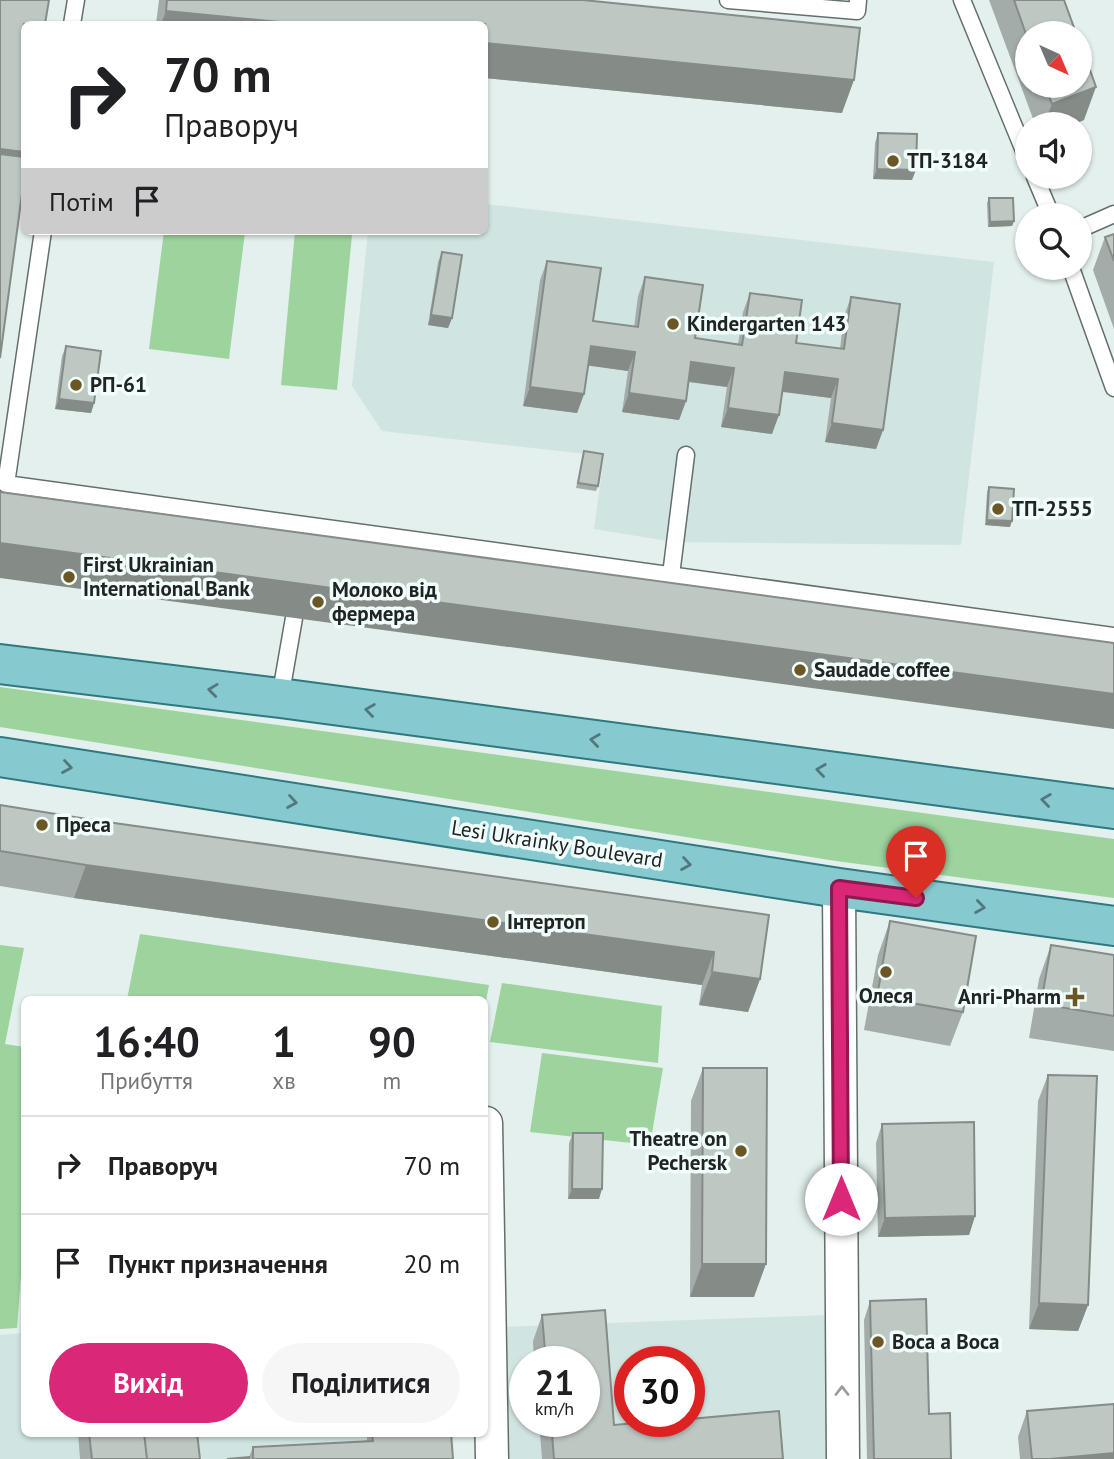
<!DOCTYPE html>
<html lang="uk">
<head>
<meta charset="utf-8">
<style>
	:root { --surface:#fff; --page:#f6f6f6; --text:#202124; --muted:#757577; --line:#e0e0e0; --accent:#db2777 }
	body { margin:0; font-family:"PT Sans",sans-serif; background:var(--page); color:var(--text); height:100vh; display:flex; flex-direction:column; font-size:26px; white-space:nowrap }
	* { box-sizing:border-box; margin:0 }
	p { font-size:23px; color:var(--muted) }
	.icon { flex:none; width:38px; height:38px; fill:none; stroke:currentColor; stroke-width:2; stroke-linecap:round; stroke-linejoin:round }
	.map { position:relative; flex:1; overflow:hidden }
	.sheet { position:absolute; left:21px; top:996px; width:467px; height:441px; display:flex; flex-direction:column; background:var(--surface); border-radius:10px; box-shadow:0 2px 5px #0004 }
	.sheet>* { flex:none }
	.guide { position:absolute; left:21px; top:21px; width:467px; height:214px; border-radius:10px; box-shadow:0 2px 5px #0004; background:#fff; color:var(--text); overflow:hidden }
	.needle { width:46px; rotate:136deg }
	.controls { position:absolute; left:1015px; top:21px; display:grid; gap:14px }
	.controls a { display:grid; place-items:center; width:77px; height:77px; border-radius:50%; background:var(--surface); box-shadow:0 2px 5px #0004; font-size:35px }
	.speed { position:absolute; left:509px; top:1346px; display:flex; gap:14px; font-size:35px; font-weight:700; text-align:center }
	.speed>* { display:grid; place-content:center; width:91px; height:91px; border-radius:50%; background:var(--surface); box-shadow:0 2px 5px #0004; line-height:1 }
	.speed small { font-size:18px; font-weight:400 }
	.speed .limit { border:10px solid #d22; background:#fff; color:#111 }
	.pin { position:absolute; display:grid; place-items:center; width:60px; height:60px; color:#fff; margin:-72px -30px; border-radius:50% 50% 50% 0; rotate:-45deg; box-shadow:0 0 7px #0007 }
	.pin .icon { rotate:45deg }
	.me { position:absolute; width:77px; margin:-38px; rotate:0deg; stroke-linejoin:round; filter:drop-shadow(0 0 5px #0008) }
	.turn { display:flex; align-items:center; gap:24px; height:147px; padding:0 28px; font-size:32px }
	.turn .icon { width:91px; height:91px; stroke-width:2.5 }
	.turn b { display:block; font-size:49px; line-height:60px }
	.then { display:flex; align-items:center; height:66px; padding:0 28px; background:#0003; gap:14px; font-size:26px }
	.eta { display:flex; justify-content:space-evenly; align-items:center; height:119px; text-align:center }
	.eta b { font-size:42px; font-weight:600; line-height:49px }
	.button { display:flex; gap:14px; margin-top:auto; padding:14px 28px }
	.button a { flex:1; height:80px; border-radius:42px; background:var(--accent); color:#fff; font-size:28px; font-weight:600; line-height:80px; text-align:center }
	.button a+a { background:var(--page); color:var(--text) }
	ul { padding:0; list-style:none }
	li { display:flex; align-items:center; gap:21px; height:98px; padding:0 28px; border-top:2px solid var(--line) }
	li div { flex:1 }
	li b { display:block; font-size:26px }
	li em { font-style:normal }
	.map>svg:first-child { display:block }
</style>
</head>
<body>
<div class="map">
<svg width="1114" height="1459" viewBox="0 0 1114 1459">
	<rect width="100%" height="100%" fill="#e3f0ed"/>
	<path fill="#d0e5e2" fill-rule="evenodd" d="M485,204l509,58 -33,283 -287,-3 -80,-13 10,-73 -222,-25 -30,-45 16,-155h117z
		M827,1315v144h-322l-6,-132zM525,1362h59v59h-59zM630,1362h60v59h-60z
		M24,1321v112h421l1,26h-446v-124l23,-2z"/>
	<path fill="#9dd49e" d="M164,231l81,1 -16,127 -80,-10z
		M295,231l57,4 -15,155 -56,-5z
		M0,687l1114,152v59l-278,-37 -836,-134z
		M140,934l349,51 -4,21v-7h-358z
		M0,945l24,3 -19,96 19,3v189l-7,92 -17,1z
		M502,983l160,23 -4,57 -168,-21z
		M542,1053l121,15 -13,77 -120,-13z"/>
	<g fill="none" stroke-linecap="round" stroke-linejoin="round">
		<g stroke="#646f6d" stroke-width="19">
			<path id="lane" d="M728,0l129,11 1,-11
				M962,0l65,158
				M72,24l4,-24
				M1035,177l16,38
				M1080,229l34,-15
				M43,231l-37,253 1108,152
				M1071,268l43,120
				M671,575l15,-120
				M280,698l14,-80"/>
		</g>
		<g stroke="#646f6d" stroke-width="35">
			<path id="street" d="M839,888l4,571
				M486,1123l6,336"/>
		</g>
		<g stroke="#2e787f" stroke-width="42">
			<path id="primary" d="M0,664l280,34 834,111
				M0,757l839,131 275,38"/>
		</g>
		<use href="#lane" stroke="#fff" stroke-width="16"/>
		<use href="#street" stroke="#fff" stroke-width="32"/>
		<use href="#primary" stroke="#86cad0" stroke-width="38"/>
	</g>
	<path fill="#a3aca8" d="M159,0h424l259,113 -357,-35v-54h-329z
		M989,0h75l-37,33v53h53l4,34 -10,4h-39z
		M878,133l34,47 -39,-1 2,-36z
		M989,198l25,23 -2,5 -24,1 -1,-24z
		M1114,234v95l-21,-59 12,-33z
		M442,252l10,66 -4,10 -20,-3 10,-63z
		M547,261l46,60 41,6 4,-31 7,-19 50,61 43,6 5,-32 7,-19 46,50 44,6 4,-33 7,-19 32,133 -7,19 -51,-7 6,-44 -49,-6 -10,42 -51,-7 6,-40 -39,-5 -2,19 -7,19 -57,-8 6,-41 -40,-6 -4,29 -7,19 -54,-7 17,-126z
		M66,346l28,57 -3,10 -36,-4 7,-53z
		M584,451l14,35 -2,5 -20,-3z
		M989,487l21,40 -25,-2 2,-33z
		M0,805l93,15 676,95 -9,64 -12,33 -49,-7 3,-20 -628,-87 -74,-12z
		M890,921l73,91 -13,34 -86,-16 14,-75z
		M1051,945l63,10v96l-85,-13 10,-59z
		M703,1068l51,229h-64l1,-196z
		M1048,1075l40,230 -10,26 -49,-2 9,-228z
		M882,1124l93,92 -6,19 -91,2 -2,-94z
		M573,1133l26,66h-31l1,-56z
		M870,1301l59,113 22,45h-84l-3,-139z
		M605,1310l9,115 46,-4h30v-2l89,-8 4,48h-241l-3,-38h45v-59h-50l-1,-21 9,-26z
		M1027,1411l87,48h-94l-2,-22z
		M78,1433h119l3,26h-120z
		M367,1433h84l2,26h-226l22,-2 4,-10 114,-5z"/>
	<path fill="#858c88" d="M166,11l133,13h-138z
		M485,43l369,37 -12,33 -357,-35z
		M1096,87l-12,33 -10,4h-30l8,-20z
		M0,149l24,3v13l-24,24z
		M877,169l39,1 -4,10 -39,-1z
		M1014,221l-2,5 -24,1 2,-5z
		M431,315l21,3 -4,10 -20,-3z
		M591,346l44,6 -7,19 -44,-6z
		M691,362l43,6 -7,19 -43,-6z
		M785,372l53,7 -7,19 -53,-7z
		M530,387l54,7 -7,19 -54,-7z
		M629,393l57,8 -7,19 -57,-8z
		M59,399l35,4 -3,10 -36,-4z
		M728,408l51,7 -7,19 -51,-7z
		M832,423l51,7 -7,19 -51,-7z
		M987,520l25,1 -2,6 -25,-2z
		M0,543l1114,151v35l-1114,-151z
		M86,865l628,87 -12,33 -628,-87z
		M712,972l48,7 -12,33 -49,-7z
		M572,1189h30l-3,10h-31z
		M975,1216l-6,19 -91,2 7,-19z
		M702,1264h64l-12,33h-64z
		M1039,1303l49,2 -10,26 -49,-2z
		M1114,1453v6h-64z"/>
	<path fill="#bec8c3" stroke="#858c88" stroke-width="2" d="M0,0h49l-4,24h-21v128l-24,-3z
		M167,0h416l277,28 -6,52 -369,-37v-19h-186l-133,-13z
		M1014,0h50l12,33h-49v4z
		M1080,42l16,45 -44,17 -7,-18h35z
		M878,133l39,1 -1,36 -39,-1z
		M0,154l24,3v22l-24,179z
		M989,198h24l1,23 -24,1z
		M1114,234v27l-9,-24z
		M442,252l20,3 -10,63 -21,-3z
		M547,261l54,7 -8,53 45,6 7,-50 58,8 -8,53 47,7 8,-52 52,7 -6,43 48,6 7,-52 49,7 -17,126 -51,-7 6,-44 -53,-7 -6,43 -51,-7 6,-40 -43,-6 -5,39 -57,-8 6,-41 -44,-6 -7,48 -54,-7z
		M66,346l35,5 -7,52 -35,-4z
		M584,451l19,3 -5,32 -20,-3z
		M989,487l25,2 -2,32 -25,-1z
		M0,492l1114,151v51l-1114,-151z
		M0,805l93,15 676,95 -9,64 -48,-7 2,-20 -628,-87 -86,-14z
		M890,921l86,15 -13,76 -86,-15z
		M1051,945l63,10v61l-73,-12z
		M703,1068h64l-1,196h-64z
		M1048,1075l49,1 -9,229 -49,-2z
		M974,1122l1,94 -90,2 -3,-94z
		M573,1133h30l-1,56h-30z
		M926,1299l3,115 21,-1 1,46h-77l-4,-158z
		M605,1310l9,115 46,-4h30v-2l89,-8 4,48h-229l-3,-38h33v-59h-38l-4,-47z
		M1114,1404v49l-64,6h-18l-5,-48z
		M89,1433h55l3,26h-55z
		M144,1433h53l3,26h-53z
		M372,1433h79l2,26h-200v-12l120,-6z
		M249,1457v2h-22z"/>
	<defs><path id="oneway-chevron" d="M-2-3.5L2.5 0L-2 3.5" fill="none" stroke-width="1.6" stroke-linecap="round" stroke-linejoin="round" transform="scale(1.75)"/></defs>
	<g stroke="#53777a">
		<use href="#oneway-chevron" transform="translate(213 690) rotate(-173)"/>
		<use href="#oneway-chevron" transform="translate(370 710) rotate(-172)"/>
		<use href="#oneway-chevron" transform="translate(595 740) rotate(-172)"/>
		<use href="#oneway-chevron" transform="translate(67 767) rotate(9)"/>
		<use href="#oneway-chevron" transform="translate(821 770) rotate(-172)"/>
		<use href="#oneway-chevron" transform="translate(1046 800) rotate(-172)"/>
		<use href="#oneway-chevron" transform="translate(292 802) rotate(9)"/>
		<use href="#oneway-chevron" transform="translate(686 864) rotate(9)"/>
		<use href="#oneway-chevron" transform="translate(980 907) rotate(8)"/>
	</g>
	<use stroke="#9b9c9c" href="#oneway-chevron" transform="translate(842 1391) rotate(-90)"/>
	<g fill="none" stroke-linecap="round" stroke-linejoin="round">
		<g stroke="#8e194d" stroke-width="18">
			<path id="route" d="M841,1199l-2,-311 77,10"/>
		</g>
		<use href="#route" stroke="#db2777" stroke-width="12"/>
	</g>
	<g fill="#6b5625" stroke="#f1fdfb" stroke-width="2.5">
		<circle cx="893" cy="161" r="7"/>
		<circle cx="673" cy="324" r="7"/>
		<circle cx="76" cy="385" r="7"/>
		<circle cx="998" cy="509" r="7"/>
		<circle cx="69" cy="577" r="7"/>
		<circle cx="318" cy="602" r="7"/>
		<circle cx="800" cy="670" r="7"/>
		<circle cx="42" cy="825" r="7"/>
		<circle cx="493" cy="922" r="7"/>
		<circle cx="886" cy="972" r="7"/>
		<path d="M1071.5 986.5h7v7h7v7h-7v7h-7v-7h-7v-7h7z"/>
		<circle cx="741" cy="1151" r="7"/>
		<circle cx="878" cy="1342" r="7"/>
	</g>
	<g text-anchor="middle" stroke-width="7" stroke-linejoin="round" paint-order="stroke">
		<g font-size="21" font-weight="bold" fill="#202423" stroke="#f1fdfb" text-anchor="start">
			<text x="907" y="168">ТП-3184</text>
			<text x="687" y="331">Kindergarten 143</text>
			<text x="90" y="392">РП-61</text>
			<text x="1012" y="516">ТП-2555</text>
			<text x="83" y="572">First Ukrainian<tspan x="83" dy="24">International Bank</tspan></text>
			<text x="332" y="597">Молоко від<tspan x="332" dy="24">фермера</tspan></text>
			<text x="814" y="677">Saudade coffee</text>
			<text x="56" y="832">Преса</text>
			<text x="507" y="929">Інтертоп</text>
			<text x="886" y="1003" text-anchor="middle">Олеся</text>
			<text x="1061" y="1004" text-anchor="end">Anri-Pharm</text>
			<text x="727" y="1146" text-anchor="end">Theatre on<tspan x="727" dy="24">Pechersk</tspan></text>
			<text x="892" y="1349">Boca a Boca</text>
		</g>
		<g font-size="21" fill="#202423" stroke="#f1fdfb">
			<text transform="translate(557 844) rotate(9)" y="7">Lesi Ukrainky Boulevard</text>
		</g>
	</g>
</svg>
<div class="controls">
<a><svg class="needle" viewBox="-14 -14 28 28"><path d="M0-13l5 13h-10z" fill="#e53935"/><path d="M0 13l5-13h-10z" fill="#757577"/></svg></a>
<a><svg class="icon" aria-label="sound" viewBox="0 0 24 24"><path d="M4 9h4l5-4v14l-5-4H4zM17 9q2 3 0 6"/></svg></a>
<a><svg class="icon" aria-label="search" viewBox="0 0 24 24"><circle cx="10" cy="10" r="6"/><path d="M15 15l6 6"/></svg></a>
</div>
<div class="speed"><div>21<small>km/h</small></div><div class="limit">30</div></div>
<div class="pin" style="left:916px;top:898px;background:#d93025"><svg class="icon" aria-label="arrive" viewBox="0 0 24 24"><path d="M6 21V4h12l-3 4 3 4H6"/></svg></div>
<svg class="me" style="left:841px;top:1199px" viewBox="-20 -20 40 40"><circle r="19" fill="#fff"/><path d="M0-13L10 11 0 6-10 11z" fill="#db2777"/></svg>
<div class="guide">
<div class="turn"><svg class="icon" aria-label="right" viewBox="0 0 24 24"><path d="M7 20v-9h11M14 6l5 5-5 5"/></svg><div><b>70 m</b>Праворуч</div></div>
<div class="then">Потім<svg class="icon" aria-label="arrive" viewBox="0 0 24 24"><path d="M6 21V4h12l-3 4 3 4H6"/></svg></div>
</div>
<section class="sheet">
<div class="eta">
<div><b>16:40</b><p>Прибуття</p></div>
<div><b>1</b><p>хв</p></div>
<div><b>90</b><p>m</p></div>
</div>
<ul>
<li><svg class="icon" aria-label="right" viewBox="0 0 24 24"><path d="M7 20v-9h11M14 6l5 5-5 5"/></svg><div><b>Праворуч</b></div><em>70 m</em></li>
<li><svg class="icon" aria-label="arrive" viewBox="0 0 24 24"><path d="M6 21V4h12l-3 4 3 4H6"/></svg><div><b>Пункт призначення</b></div><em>20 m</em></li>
</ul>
<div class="button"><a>Вихід</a><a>Поділитися</a></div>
</section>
</div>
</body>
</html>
